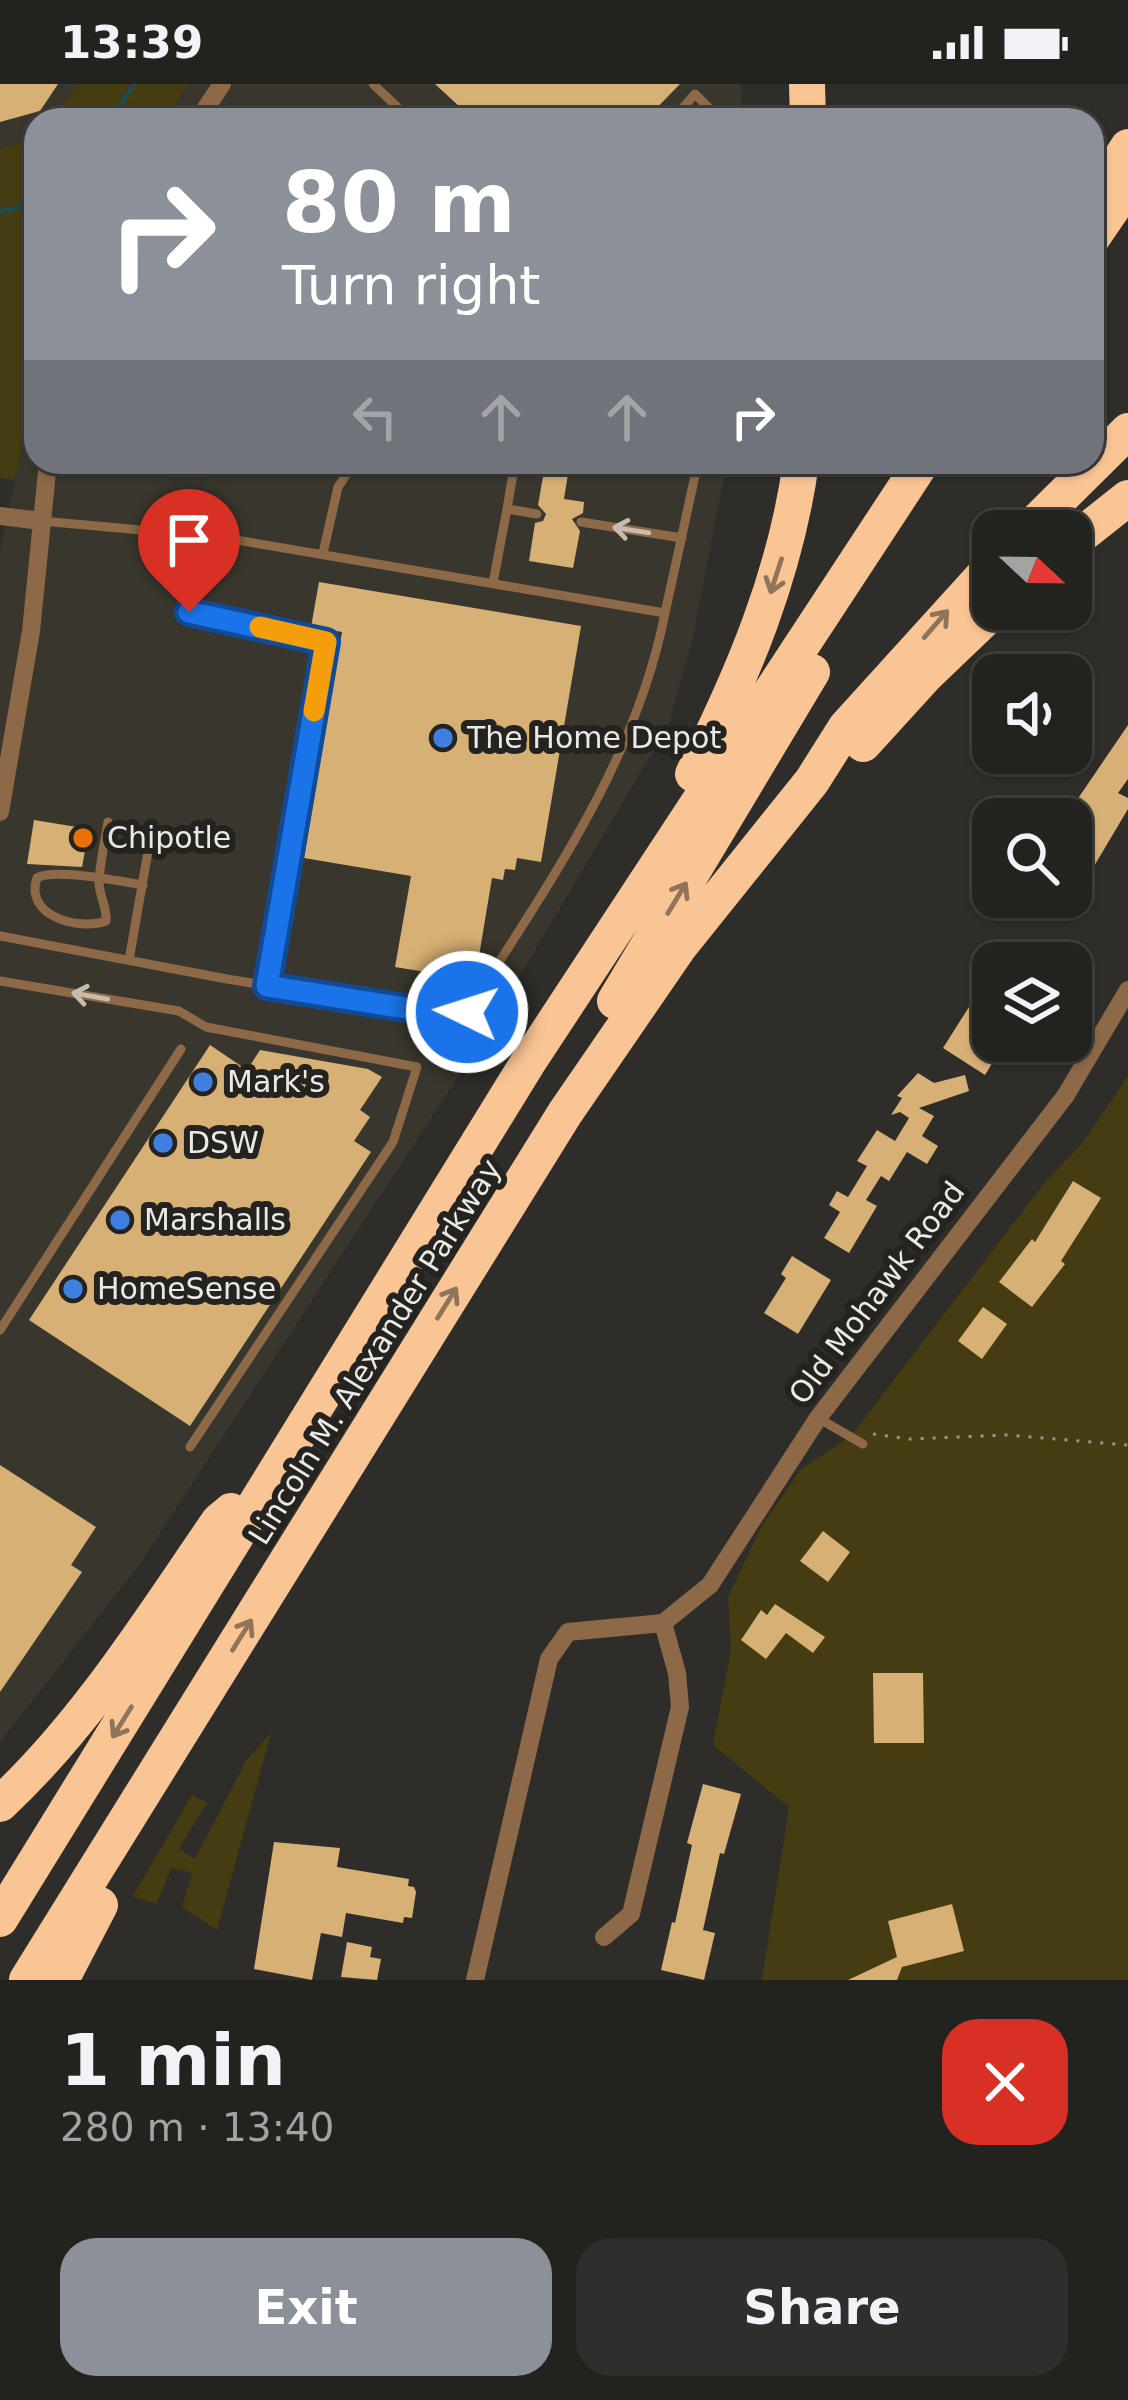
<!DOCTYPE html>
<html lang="en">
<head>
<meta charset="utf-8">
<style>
	:root { --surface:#22221f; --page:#2e2f2c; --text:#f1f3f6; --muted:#a2a4a4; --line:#3f3f3d; --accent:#8c9099 }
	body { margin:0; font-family:"DejaVu Sans",sans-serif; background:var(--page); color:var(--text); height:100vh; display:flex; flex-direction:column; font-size:45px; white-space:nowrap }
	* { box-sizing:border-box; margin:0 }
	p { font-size:39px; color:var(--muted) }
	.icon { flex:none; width:66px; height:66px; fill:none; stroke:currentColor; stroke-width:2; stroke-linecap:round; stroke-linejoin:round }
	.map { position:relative; height:1896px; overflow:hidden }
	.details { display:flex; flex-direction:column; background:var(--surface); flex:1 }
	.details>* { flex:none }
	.banner { position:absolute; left:24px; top:24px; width:1080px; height:366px; border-radius:36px; box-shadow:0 3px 9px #0004,0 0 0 3px var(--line); background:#8c9099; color:#fff; overflow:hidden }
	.needle { width:78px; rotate:112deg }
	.tools { position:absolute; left:972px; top:426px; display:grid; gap:24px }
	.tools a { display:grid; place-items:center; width:120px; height:120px; border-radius:24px; background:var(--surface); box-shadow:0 3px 9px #0004,0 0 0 3px var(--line); font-size:60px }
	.pin { position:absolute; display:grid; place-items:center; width:102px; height:102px; color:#fff; margin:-123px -51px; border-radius:50% 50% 50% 0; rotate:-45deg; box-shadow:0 0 12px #0007 }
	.pin .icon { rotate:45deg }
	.me { position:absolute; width:132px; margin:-66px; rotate:274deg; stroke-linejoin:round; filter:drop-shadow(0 0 9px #0008) }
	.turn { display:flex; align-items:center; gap:42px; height:252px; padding:0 60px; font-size:54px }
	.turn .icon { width:156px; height:156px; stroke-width:2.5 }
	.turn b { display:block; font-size:84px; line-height:102px }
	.lanes { display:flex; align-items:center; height:114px; padding:0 60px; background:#0003; justify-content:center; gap:60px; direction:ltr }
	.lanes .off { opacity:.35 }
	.round { display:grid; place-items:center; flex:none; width:126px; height:126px; border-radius:36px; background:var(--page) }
	.headline { display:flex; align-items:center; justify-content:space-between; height:204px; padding:0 60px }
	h1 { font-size:72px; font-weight:700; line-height:90px }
	.cta { display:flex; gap:24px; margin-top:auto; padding:24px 60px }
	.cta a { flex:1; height:138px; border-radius:36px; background:var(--accent); color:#fff; font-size:48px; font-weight:700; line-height:138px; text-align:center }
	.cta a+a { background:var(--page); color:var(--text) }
	.status { display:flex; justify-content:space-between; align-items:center; height:84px; padding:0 60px; background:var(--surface); direction:ltr }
	.status svg { height:33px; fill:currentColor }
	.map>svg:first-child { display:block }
</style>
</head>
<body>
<div class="status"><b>13:39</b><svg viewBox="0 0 49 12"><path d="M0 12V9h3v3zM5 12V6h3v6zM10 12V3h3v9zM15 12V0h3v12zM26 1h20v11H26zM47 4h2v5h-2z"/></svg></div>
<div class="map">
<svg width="1128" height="1896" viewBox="0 0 1128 1896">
	<rect width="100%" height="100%" fill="#2e2d29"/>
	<path fill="#39372d" d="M0,0h78l-25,36h-17v18l-36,11z
		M188,0h553l1,36h-576z
		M36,295v83h691l-34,175 -25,89 -190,320 -339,519 -139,177v-1189z"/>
	<path fill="#453c11" d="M78,0h110l-22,36h-113z
		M36,54v241l-21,101 -15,-2v-329z
		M1128,992v904h-366l27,-173 -76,-62 18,-95 -3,-53 33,-70 40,-58 50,-33 194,-254 36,-37z
		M271,1649l-54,197 -35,-23 10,-34 -21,-5 -14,36 -24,-8 59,-101 15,8 -28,46 16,10 51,-98z"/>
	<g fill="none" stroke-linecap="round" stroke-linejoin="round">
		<path stroke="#1c4c54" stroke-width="4.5" d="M111,36l23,-36
			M0,127l29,-5 7,-5"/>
	</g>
	<path fill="#d6b075" d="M0,0h58l-18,27 -40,11z
		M435,0h245l-35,36h-171z
		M544,387l24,3 -4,25 20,3 -1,11 -11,6 8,12 -7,37 -44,-7 6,-38 8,-2 3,-7 -8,-9z
		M319,498l262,44 -40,236 -24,-4 -2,12 -10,-1 -2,11 -11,-2 -17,102 -80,-13 16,-91 -107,-18 38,-226 -31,-5z
		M1128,641v54l-10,14 10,5v11l-44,74 6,3 -10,17 -6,-4 -7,11 -10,-6 4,-7h10v-22l13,-18 -13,-7v-31h-7z
		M34,736l55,9 -7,38 -55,-3z
		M1021,856l37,23h-51z
		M993,885v72h13l-21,34 -42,-27z
		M210,961l37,25 13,-20 108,19 14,8 -22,33 10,7 -16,24 17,11 -181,274 -161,-106z
		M918,989l16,10 31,-8 4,16 -50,17 15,8 -12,20 16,10 -11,18 -20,-12 -18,29 -8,-5 -15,24 11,6 -28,47 -25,-15 16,-26 -11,-7 8,-14 11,6 19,-31 -10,-5 20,-31 18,11 14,-23 -9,-6 -9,3 11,-17 -5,-2z
		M1073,1097l28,17 -40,63 4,3 -33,43 -33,-25 33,-43 3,3z
		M792,1172l39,24 -33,54 -34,-21 22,-35 -5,-4z
		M983,1223l24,17 -25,35 -24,-18z
		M0,1381l96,62 -25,38 11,7 -82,120z
		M823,1447l27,21 -22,30 -28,-21z
		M775,1520l50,33 -12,16 -27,-20 -20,26 -25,-19 20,-30 6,5z
		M873,1589h50l1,70h-50z
		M703,1700l38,10 -17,60 -4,-1 -17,77 12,3 -11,47 -43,-10 11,-48 3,1 17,-78 -5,-2z
		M274,1758l66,6 -3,19 72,12 -1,7 6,1 2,5 -4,26 -8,-1 -1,6 -57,-10 -4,24 -21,-4 -9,47 -58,-11z
		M952,1820l12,47 -62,16 -5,13h-49l49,-23 -9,-36z
		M347,1858l25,5 -2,10 11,2 -4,21 -36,-3z"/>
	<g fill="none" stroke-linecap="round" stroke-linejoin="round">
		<path stroke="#959491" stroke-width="3" stroke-dasharray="3 9" stroke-linecap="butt" d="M873,1350l36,5 98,-4 121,10"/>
		<path stroke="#8d6947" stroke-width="9" d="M373,0l38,36
			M672,36l23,-26 18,18 1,8
			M507,425l8,-47
			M581,438l101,16
			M200,451l-11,77 137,30 -59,344
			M323,469l15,-66 17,-25
			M493,499l14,-74 30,5
			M665,529l33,-151
			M108,738c-3,19 -8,40 -9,60 0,14 8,24 7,39 -27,10 -82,-5 -69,-43 17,-10 83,3 106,7
			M0,852l227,43 216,35 24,-2c80,-126 169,-250 198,-399l-446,-76 -178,-16
			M129,876l23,-131
			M0,897l179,30 27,16 211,40 -24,75 -203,305
			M0,1246l181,-281
			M818,1334l45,26"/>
		<path stroke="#8d6947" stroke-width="18" d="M198,36l24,-36
			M0,432l41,5
			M0,728l31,-181 17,-169
			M604,1853l27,-23 49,-207 -3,-34 -14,-50
			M475,1896l74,-321 19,-27 95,-9 47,-38 108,-167 248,-323 62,-105"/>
		<path stroke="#fac594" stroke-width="36" d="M807,0l1,36
			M1092,118l36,-55
			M1092,154l35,-51
			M1027,447l101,-100
			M1071,459l57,-45
			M863,660l62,-68 70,-67
			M693,690c50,-99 93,-201 108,-312
			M615,917l197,-329
			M0,1720c87,-81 152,-186 219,-283l12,-10
			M0,1835l527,-855 395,-602
			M27,1896l538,-867 114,-166 133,-166 34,-54 147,-162
			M61,1896l39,-75"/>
	</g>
	<defs><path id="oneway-shaft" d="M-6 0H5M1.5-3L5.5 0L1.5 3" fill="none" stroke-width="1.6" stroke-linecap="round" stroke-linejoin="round" transform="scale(3)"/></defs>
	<g stroke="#c9bcae">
		<use href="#oneway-shaft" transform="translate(631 446) rotate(-171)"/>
		<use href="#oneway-shaft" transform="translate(90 912) rotate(-170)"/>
	</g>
	<g stroke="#8f745a">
		<use href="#oneway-shaft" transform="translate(776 492) rotate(108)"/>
		<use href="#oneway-shaft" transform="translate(936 540) rotate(-49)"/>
		<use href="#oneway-shaft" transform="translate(677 814) rotate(-59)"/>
		<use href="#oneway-shaft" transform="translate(447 1219) rotate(-58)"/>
		<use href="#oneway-shaft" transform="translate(242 1551) rotate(-58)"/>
		<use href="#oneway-shaft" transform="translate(122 1638) rotate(122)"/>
	</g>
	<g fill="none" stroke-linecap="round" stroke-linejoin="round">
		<g stroke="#114b97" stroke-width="30">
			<path id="route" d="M189,528l137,30 -59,344 176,28 24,-2"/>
		</g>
		<use href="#route" stroke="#1a73e8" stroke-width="21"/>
		<path stroke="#f59e0b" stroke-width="21" d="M260,543l66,15 -12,69"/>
	</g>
	<g fill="#3f7fe0" stroke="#24231f" stroke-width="4.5">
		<circle cx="443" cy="654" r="12"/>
		<circle cx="203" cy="998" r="12"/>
		<circle cx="163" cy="1059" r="12"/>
		<circle cx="120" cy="1136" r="12"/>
		<circle cx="73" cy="1205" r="12"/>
	</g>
	<circle fill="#e8710a" stroke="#24231f" stroke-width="4.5" cx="83" cy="754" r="12"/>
	<g text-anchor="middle" stroke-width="12" stroke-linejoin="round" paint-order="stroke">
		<g font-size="30" fill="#eae9e6" stroke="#24231f" text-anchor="start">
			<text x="467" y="664">The Home Depot</text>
			<text x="107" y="764">Chipotle</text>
			<text x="227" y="1008">Mark's</text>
			<text x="187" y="1069">DSW</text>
			<text x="144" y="1146">Marshalls</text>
			<text x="97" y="1215">HomeSense</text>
		</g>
		<g font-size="30" fill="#eae9e6" stroke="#24231f">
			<text transform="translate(877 1209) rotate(-53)" y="10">Old Mohawk Road</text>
			<text transform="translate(375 1268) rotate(-58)" y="10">Lincoln M. Alexander Parkway</text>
		</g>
	</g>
</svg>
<div class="tools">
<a><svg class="needle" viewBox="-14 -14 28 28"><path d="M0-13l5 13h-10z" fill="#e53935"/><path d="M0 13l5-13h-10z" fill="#a2a4a4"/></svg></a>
<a><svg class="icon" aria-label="sound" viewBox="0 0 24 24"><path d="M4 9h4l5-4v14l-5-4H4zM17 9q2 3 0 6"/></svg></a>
<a><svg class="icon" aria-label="search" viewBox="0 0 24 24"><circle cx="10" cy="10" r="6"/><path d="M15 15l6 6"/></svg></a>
<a><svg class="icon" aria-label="layers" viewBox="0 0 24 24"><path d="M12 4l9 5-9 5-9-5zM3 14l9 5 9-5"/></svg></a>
</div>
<div class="pin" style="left:189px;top:528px;background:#d93025"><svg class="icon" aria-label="arrive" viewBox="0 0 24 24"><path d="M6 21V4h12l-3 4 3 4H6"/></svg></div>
<svg class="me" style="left:467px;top:928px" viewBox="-20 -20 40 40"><circle r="17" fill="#1a73e8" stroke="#fff" stroke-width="3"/><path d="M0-11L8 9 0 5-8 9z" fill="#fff"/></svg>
<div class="banner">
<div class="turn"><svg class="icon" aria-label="right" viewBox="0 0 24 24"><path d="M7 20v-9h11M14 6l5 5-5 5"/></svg><div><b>80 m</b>Turn right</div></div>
<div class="lanes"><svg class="icon off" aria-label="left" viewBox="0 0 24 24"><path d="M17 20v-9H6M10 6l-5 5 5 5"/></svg><svg class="icon off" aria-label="ahead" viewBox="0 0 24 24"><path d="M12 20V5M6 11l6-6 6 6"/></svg><svg class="icon off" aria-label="ahead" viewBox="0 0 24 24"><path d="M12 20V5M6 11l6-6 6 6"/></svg><svg class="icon" aria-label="right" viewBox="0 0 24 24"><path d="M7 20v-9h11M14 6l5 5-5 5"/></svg></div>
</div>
</div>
<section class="details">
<div class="headline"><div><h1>1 min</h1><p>280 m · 13:40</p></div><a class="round" style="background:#d93025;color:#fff"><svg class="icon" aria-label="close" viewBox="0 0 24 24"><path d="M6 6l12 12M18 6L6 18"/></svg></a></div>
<div class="cta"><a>Exit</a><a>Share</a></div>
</section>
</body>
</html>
